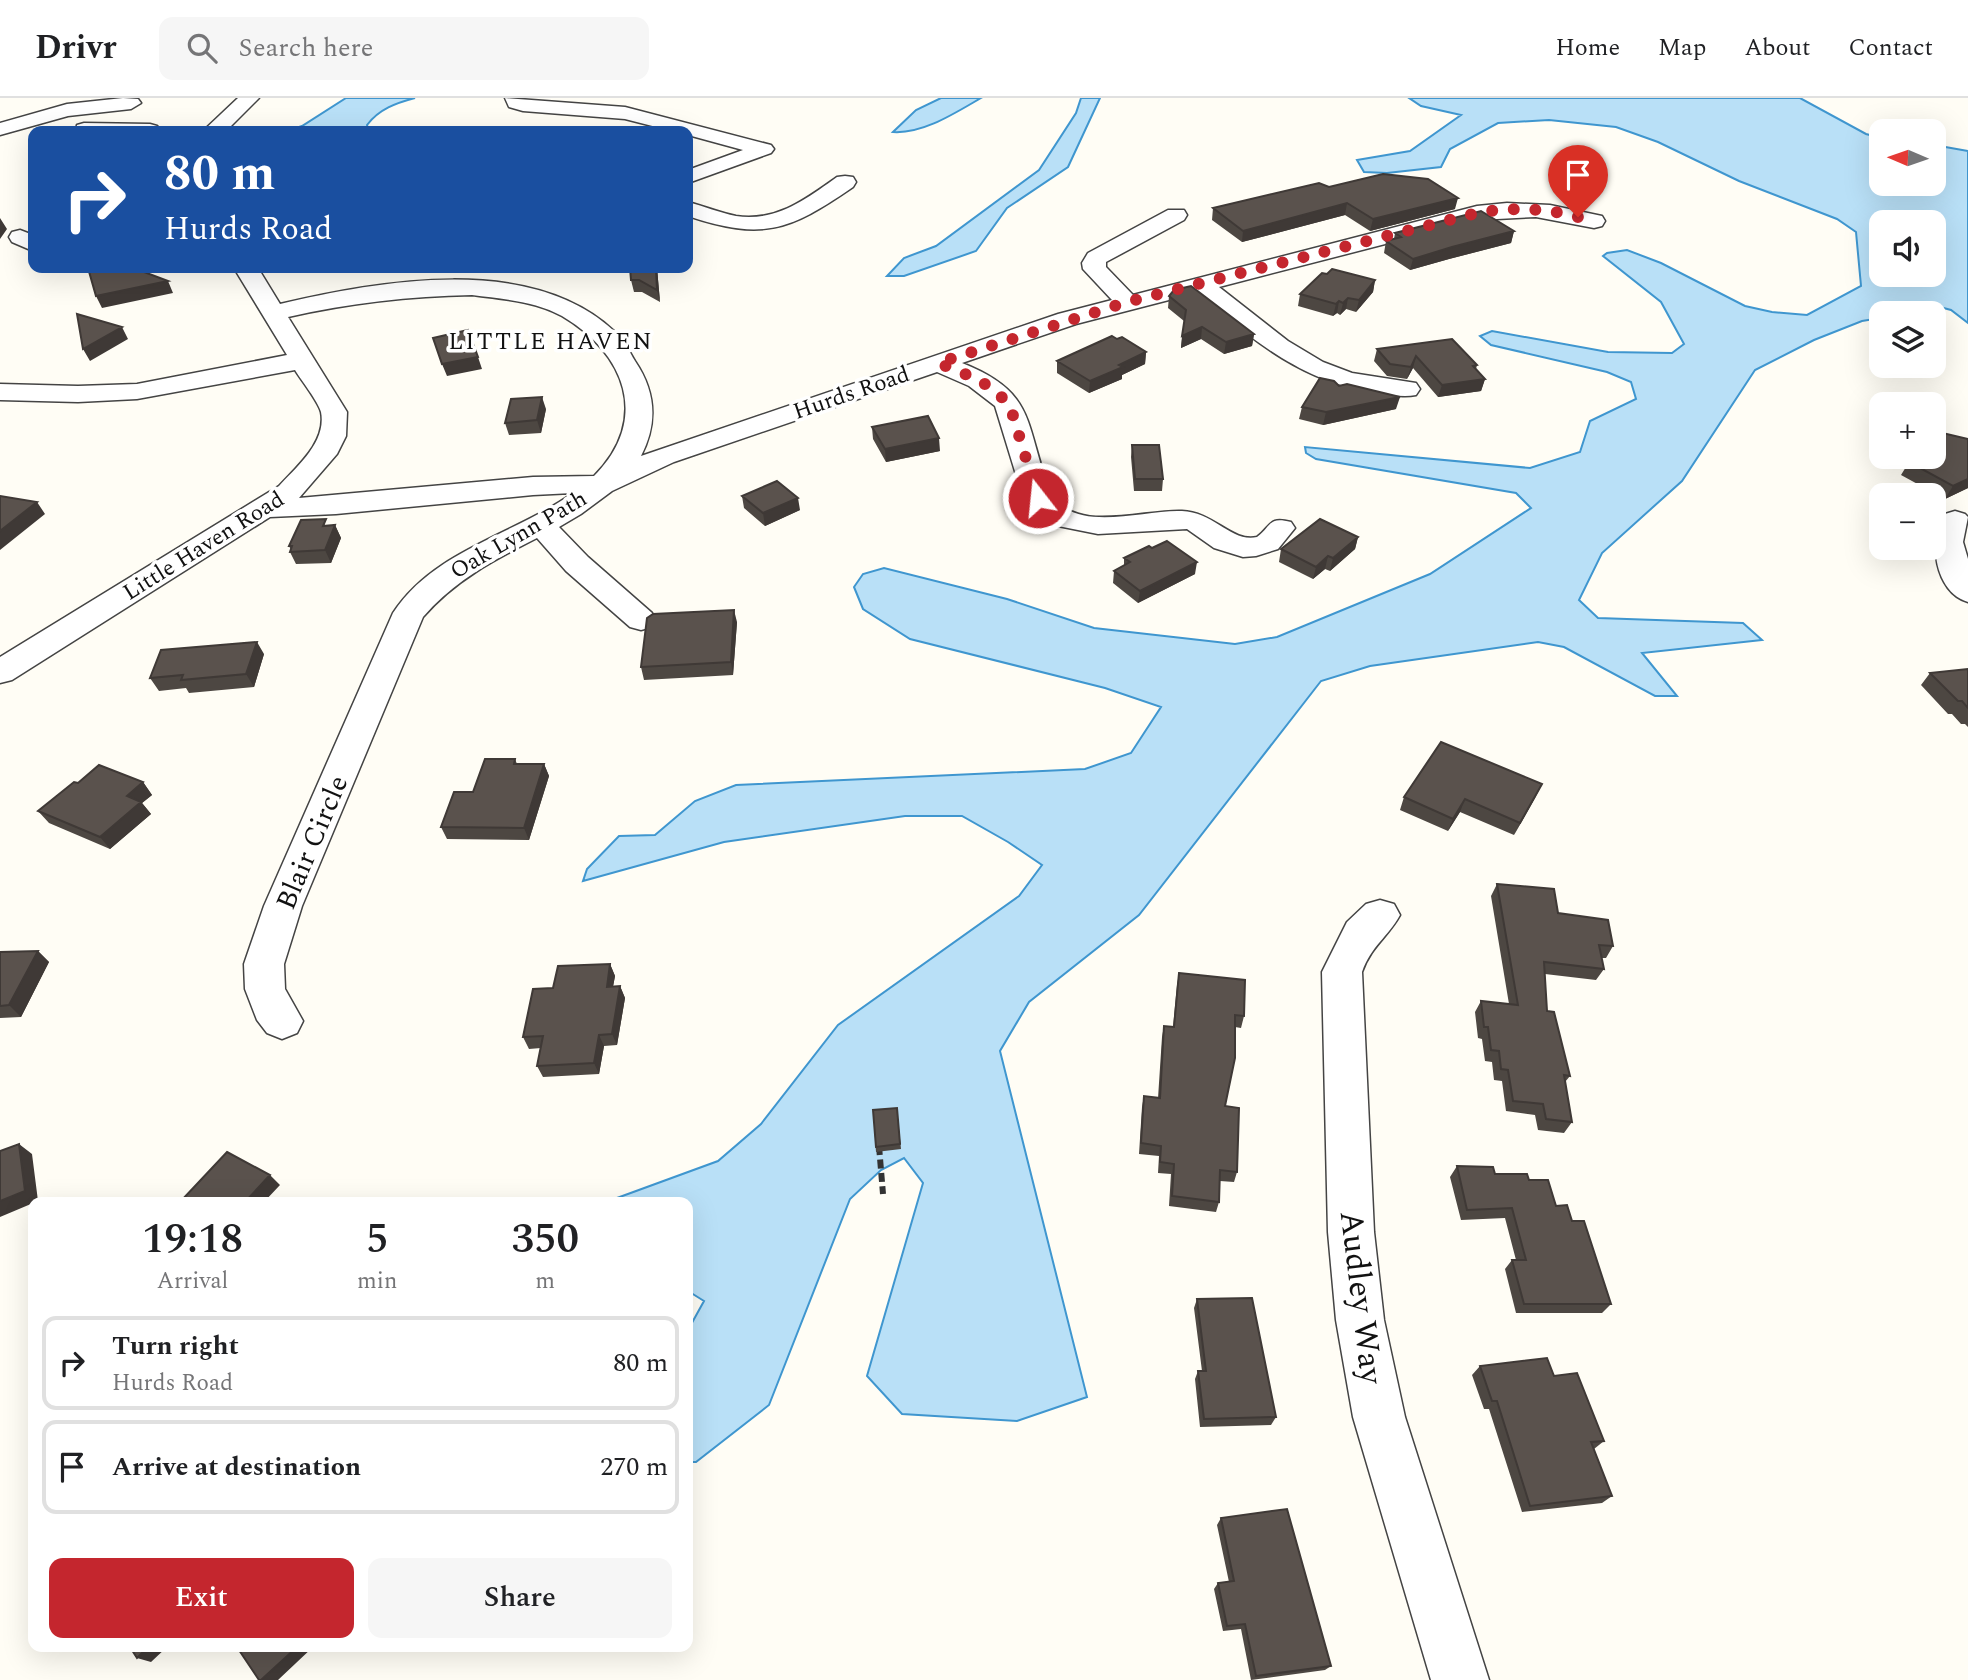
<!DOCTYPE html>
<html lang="en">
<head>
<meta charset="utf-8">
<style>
	:root { --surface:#fff; --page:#f6f6f6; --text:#202124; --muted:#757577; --line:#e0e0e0; --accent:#c4262e }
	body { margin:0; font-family:Spectral,serif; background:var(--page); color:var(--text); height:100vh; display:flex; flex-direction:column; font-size:26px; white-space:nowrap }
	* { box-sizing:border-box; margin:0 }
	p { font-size:23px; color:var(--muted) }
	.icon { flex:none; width:38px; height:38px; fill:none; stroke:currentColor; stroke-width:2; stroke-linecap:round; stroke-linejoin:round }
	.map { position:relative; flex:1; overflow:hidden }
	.drawer { position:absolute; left:28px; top:1099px; width:665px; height:455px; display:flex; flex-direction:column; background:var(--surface); border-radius:14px; box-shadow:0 7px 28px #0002 }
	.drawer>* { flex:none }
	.banner { position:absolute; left:28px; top:28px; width:665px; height:147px; border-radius:14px; box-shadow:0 7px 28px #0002; background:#1a4fa0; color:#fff; overflow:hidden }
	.needle { width:46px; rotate:272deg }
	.controls { position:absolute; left:1869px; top:21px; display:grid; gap:14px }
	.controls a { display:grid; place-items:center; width:77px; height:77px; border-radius:14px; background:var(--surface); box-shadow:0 7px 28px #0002; font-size:35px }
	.pin { position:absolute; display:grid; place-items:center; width:60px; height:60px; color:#fff; margin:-72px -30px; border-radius:50% 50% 50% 0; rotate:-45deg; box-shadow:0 0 7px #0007 }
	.pin .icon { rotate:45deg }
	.me { position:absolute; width:77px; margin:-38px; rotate:344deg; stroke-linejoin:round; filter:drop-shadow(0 0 5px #0008) }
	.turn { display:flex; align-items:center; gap:24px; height:147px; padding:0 21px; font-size:32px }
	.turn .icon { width:91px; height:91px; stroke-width:2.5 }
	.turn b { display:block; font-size:49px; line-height:60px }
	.eta { display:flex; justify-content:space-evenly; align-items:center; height:119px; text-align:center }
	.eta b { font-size:42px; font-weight:600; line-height:49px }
	.primary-button { display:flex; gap:14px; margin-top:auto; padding:14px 21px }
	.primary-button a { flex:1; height:80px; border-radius:14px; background:var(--accent); color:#fff; font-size:28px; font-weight:600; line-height:80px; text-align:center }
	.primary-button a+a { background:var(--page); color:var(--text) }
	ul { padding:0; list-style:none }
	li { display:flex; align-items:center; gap:21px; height:94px; margin:0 14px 10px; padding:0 7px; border:4px solid var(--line); border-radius:14px }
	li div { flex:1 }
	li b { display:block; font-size:26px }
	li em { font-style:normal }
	header { display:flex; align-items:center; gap:42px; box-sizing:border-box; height:98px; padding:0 35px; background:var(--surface); border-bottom:2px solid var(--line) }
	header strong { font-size:33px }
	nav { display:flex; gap:38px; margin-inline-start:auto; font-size:24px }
	.search { width:490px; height:63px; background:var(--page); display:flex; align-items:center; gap:18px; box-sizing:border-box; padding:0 24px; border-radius:14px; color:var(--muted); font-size:26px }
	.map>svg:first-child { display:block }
</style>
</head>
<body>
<header>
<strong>Drivr</strong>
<div class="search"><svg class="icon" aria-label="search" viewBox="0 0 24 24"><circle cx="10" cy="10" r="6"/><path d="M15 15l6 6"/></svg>Search here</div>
<nav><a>Home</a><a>Map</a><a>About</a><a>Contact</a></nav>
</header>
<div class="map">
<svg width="1968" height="1582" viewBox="0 0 1968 1582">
	<rect width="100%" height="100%" fill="#fffdf5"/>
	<path fill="#b9e0f7" stroke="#3f96cf" stroke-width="2" fill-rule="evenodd" d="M346,0h69c-19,5 -36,11 -48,27l2,6h-82l15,-5z
		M941,0h40c-26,15 -58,36 -88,34l23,-22z
		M1081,0h19l-32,69 -61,41 -31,43 -72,25h-17l17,-18 32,-12 103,-76 37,-57z
		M1409,0h391l66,36 15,4v46h53v-39l34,6v172l-17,-13 -30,-8 -17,11h-23v5l-19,3 -48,19 -59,30 -73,111 -80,72 -23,47 19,18 145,5 19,17 -120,13 35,43h-22l-91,-49 -26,-5 -168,24 -49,15 -182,234 -110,87 -29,49 87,346 -70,24 -115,-7 -35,-38 56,-193 -19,-25 -23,12 -31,29 -81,206 -73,57h-8v-132l16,-29 -16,-10v-89h-82l112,-41 43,-37 77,-99 181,-129 23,-31 -34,-23 -46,-26h-57l-181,26 -141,39 4,-12 32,-33 36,-1 40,-34 41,-16 349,-16 46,-16 30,-46 -56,-19 -195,-49 -47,-30 -9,-22 9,-13 21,-6 123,31 87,29 141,16 42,-7 153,-63 101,-66 -15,-15 -200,-34 -10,-6 -1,-6 225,21 50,-16 10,-31 46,-22 -5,-17 -24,-10 -116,-27 -11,-9 12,-5 116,21 64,1 12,-9 -23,-42 -58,-46 4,-3 20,-3 34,13 84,43 27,6 35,3 54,-29 -5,-54 -19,-13 -98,-38 -81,-39 -42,-15 -67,-7 -51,3 -48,26 -9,18 -54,6 -23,-1 -7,-12 53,-9 51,-36 -40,-9zM1881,124h53v53h-53z"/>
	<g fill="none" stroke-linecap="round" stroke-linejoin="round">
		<g stroke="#444" stroke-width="3">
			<path id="minor" d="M123,0l15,1 3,4 -10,6 -63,7 -68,19v-12l67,-19z
				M238,0h21l-33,33h-23z
				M505,0l120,9 146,38 3,4 -3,4 -83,30v-13l55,-20 -55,-15v-4h-16l-47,-12 -102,-8 -14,-4z
				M84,25l66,1 7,2 3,4 -84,1 1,-6z
				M845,78l8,1 3,5 -3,5c-64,44 -90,54 -165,29v-14c16,4 32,11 48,14 41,6 70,-17 101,-39z
				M1507,105l43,2 52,11 3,5 -3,5 -8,2 -58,-11 -58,3 -259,67 69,54 35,21 29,11 64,10 4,6 -4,6c-14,3 -28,-1 -43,-3 -72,-10 -122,-54 -177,-99l-120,31 -114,39c76,30 62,62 88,128 23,45 93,18 132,20 32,1 50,32 75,26 15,-11 11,-21 34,-15l4,6 -17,21 -22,7 -13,1 -29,-9 -27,-19 -89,5 -45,-9 -16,-10 -16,-24 -26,-85 -26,-20 -32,-14 -263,90 -62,29 -31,23 -22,13 29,30 64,56 5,7 -5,7 -11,3 -11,-3 -64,-56 -29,-33c-43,22 -82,42 -114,79l-121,289 -18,58 1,25 18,32 -6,12 -15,6 -15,-6 -10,-13 -12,-31 -1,-25 20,-58 129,-293c41,-63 121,-78 180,-120l-40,2 -197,19 -66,3 -258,163 -12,3v-26l279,-171c17,-19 48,-44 42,-74 -3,-11 -20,-32 -26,-42l-158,29 -59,3 -78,-2v-16l78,2 59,-2 150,-29 -53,-87h24l22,36c100,-23 250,-51 334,27 9,7 15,20 21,30 21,31 23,62 6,95l417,-142 54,-14 -29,-31 -1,-6 6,-10 80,-43h16l3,5 -3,5 -78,42v5l27,28 344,-89zM472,197c30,4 63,6 90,21 63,37 89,103 32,160l-61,1 -234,21 38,-44 9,-18 1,-24 -59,-95c62,-14 122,-21 184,-22z
				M20,132l13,5v16l-21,-9 -3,-5 3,-5z
				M1955,413l10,3 3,3 -5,25 5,17v43c-33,-9 -41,-63 -23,-88z
				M1380,802l14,4 6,11c-12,22 -29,31 -38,57l12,260 10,88 21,97 84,263h-58l-78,-263 -17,-97 -8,-88 -6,-260 25,-50 19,-18z"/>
		</g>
		<path stroke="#333" stroke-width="6" stroke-dasharray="9 4.5" stroke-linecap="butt" d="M879,1048l4,48"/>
		<use href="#minor" fill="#fff" fill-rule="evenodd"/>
	</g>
	<path fill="#4d4742" d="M1329,89l126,22 -85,22 -25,-16 -103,27 -30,-22 1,-12z
		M1514,133l-3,12 -62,16 -39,11 -26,-17 2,-12 8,-2 1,-6z
		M657,170l3,34 -18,-10h-8l-3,-12z
		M1375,182l-2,12 -17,20 -10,-3 -6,6 -3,-2 -4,3 -35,-10 2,-12z
		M1169,198l85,38 -2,12 -28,8 -23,-15 -20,9 3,-27 -16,-13z
		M1117,241l29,13 -1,12 -23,11v4l-33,14 -32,-20v-12z
		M1377,251l100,16 -1,4 9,10 -4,12 -43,6 -25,-29 -6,11 -20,-3 -13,-15z
		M1339,288l57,23 -73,16 -24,-6 3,-12z
		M546,311l-5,24 -32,2 -4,-12z
		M872,329l68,24 -54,11 -13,-23z
		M1934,333l34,8v49l-23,11 -44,-24 8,-13 9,-4 -2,-1h18z
		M1132,347l31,34 -1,12h-28l-3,-34z
		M742,398l58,14 -35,16 -21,-18z
		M329,427h6l6,13 -10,25 -35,1 -6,-12 1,-2 -2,-4z
		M1358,439l-3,12 -25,22 -5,-2 -12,10 -34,-17 2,-13z
		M1152,450l43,26 -57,29 -25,-20 1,-12 10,-5v-8z
		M737,524l-4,53 -89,5 -3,-13z
		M264,556l-10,33 -65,6 -3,-5 -27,3 -9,-13z
		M1968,571v58l-3,-3h-4l-9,-10h-4l-27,-29 9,-12z
		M515,661l2,5h27l5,12 -20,64 -82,-1 -6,-12 32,-35z
		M143,684l9,13 -10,8 9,11 -41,35 -61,-26 -11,-12 40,-28z
		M1536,698l-22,39 -54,-23 -12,19 -48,-21 4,-13z
		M1497,786l61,29 55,33 -7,12h-5l3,11 -8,11 -51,-6 2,37 23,65 -5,6 7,40 -8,11 -26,-3 -3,-15 -29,-4 -4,-30 -8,-1 -2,-18 -7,-1 -3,-22 -4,-1 -3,-26 6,-11 28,3 -18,-108z
		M38,853l11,11 -28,55 -21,1v-66z
		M610,866l5,12 -2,10h7l5,12 -8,47 -13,1 -5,28 -56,3 -6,-11 4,-18 -12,1 -6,-12 30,-49z
		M1179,875l65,43 -3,12 -6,-1 -10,79 12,66 -3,10 -14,-1 -1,21 -3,10 -47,-6 2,-32 -13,-1 1,-17 -20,-2 3,-47 2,-11 14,2 4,-61 2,-11 9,1 4,-42z
		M897,1010l4,41 -25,3 -3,-42z
		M1457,1068l72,14 43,41 39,83 -9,9h-86l-11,-44 7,-9h4l-11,-42 -44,2 -11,-43z
		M1197,1201l79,118 -5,8 -71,2 -5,-48 3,-8h4l-8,-63z
		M1480,1268l74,10 50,65 -10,8 18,47 -10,7 -80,9 -33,-103h-5l-12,-34z
		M1221,1420l110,148 -6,4 -74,10 -10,-51 -18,2 -9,-42 4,-6 11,-1 -12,-57z"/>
	<path fill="#3f3936" d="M1458,100l-3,11 -85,22 3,-12z
		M1347,105l-2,12 -103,27 1,-11z
		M0,120l7,11 -7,10z
		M1514,133l-3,12 -62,16 -39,11 3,-11 39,-12z
		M656,170h1l3,34 -3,-12z
		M1375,182l-2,12 -17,20 3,-12z
		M168,183l5,12 -71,15 -6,-12z
		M1348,200l-2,11 -6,6 3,-12z
		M1339,203l-2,12 -4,3 3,-12z
		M122,229l6,12 -38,22 -7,-12z
		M1202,229l-1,12 -20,9 1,-12z
		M1254,236l-2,12 -28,8 2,-12z
		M1146,254l-1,12 -23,11v4l-33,14 1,-12 29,-16z
		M1416,258l-3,12 -6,11 4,-12z
		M478,259l4,12 -35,7 -5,-12z
		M1485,281l-4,12 -43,6 4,-12z
		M542,299l4,12 -5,24 -4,-13z
		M1400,299l-4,12 -73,16 3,-13z
		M939,340l1,13 -54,11 -1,-13z
		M1968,381v9l-23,11 8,-13z
		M798,400l2,12 -35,16 -2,-13z
		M37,404l8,12 -45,36v-19z
		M335,427l6,13 -10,25 -6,-13z
		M1358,439l-3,12 -25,22 3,-13z
		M1328,458l-3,13 -12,10 3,-12z
		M1197,464l-2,12 -57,29 2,-12z
		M734,512l3,12 -4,53 -2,-13z
		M257,544l7,12 -10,33 -8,-13z
		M544,666l5,12 -20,64 -5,-12z
		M143,684l9,13 -10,8 9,11 -41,35 -10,-12 27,-41z
		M1542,686l-6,12 -22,39 6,-12z
		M1465,701l-5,13 -12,19 5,-12z
		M38,853l11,11 -28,55 -12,-12z
		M610,866l5,12 -4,22 -4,-11z
		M620,888l5,12 -8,47 -5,-11z
		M599,937l5,11 -5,28 -5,-11z
		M19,1046l13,10 6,47 -38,16v-16z
		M270,1077l10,10 -16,17h-19z
		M148,1549h19l-16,15 -14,-4z
		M297,1549h16l-35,33h-17z"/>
	<path fill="#5a524d" stroke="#3f3936" stroke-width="2" d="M1383,76l45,5 30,19 -85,21 -26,-16 -104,28 -30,-23 106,-25 10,4z
		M1481,113l33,20 -62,16 -39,12 -27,-18 15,-4 -6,-4z
		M88,170h55l1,4 24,9 -72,15z
		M630,170h26l1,22 -18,-10h-8z
		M1332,171l43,11 -16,20 -11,-2 -5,5 -4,-2 -3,3 -36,-10 22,-21 5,1z
		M1191,188l63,48 -28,8 -24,-15 -20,9 4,-26 -17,-14 5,-6z
		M77,216l45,13 -39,22z
		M468,232l10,27 -36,7 -9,-26z
		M1112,238l5,3 5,-2 24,15 -27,13 4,2 -33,14 -33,-20z
		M1452,241l25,26 -4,1 12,13 -43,6 -26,-29 -5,11 -21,-3 -13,-15z
		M1320,280l14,3 5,5 8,-2 53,13 -74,15 -24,-5z
		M542,299l-5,23 -32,3 6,-24z
		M928,318l11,22 -54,11 -13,-22z
		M1934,333l34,8v40l-15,7 -44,-24 12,-5h13v-6l1,-1h-1z
		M1132,347h27l4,34h-28z
		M777,383l21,17 -35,15 -21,-17z
		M0,398l37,6 -37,29z
		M326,421l-3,7 12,-1 -10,25 -35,2 2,-6h-3l12,-26z
		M1320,421l38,18 -25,21 -5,-2 -12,11 -35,-18z
		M1167,443l30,21 -57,29 -26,-20 16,-9 -6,-4 25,-12 3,2z
		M734,512l-3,52 -90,5 6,-49 6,-4z
		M257,544l-11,32 -65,6 2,-5 -33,3 11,-28z
		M1968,571v39l-6,-7h-4l-28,-28z
		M1441,644l101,42 -22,39 -55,-24 -12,20 -49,-22z
		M485,661h30l-1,5h30l-20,64 -83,-1 13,-35h19z
		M99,667l44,17 -16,14 14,6 -41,35 -62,-26 36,-29 4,1z
		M1497,786l57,5 4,24 50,7 5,26 -14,-1 5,24 -60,-7 3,49 7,1 16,64 -6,-1 8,47 -26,-3 -3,-15 -30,-3 -5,-31 -7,-1 -2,-18 -8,-1 -3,-23h-4l-3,-26 37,4z
		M38,853l-29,54 -9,1v-54z
		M610,866l-3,23 13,-1 -8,48 -13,1 -5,28 -57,3 6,-30 -20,1 10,-48 20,-1 5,-22z
		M1179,875l66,7 -1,36 -9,-1v43l-10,48 14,2 -2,64 -17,-2 -1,32 -47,-6 2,-32 -14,-2 1,-16 -20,-3 3,-47 16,2 4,-72 10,1z
		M897,1010l3,36 -24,3 -3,-37z
		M19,1046l6,47 -25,10v-50z
		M227,1054l43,23 -25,27h-65z
		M1457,1068l36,1 2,7h32l2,6h19l8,26 11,-1 5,16h12l27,83h-87l-12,-44h14l-14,-52 -45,2z
		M1252,1200l24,119 -72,2 -6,-48h8l-9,-72z
		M1547,1260l7,18 23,-3 27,68 -13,1 21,54 -82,10 -33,-105h-5l-12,-35z
		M1287,1411l44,157 -75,10 -11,-52 -18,2 -9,-43 16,-2 -13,-63z
		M130,1549h18l-11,11z
		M237,1549h60l-36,33h-2z"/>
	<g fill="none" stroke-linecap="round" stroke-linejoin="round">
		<path stroke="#c4262e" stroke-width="12" stroke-dasharray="0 21.6" d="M1038,400l-27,-89c-16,-26 -46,-35 -73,-46l189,-61 350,-89c34,-6 68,-5 101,4"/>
	</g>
	<g text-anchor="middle" stroke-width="7" stroke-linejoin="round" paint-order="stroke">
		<g font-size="23" fill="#111" stroke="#fff">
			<text transform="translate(851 294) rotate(-19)" y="8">Hurds Road</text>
			<text transform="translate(518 436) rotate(-30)" y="8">Oak Lynn Path</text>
			<text transform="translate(203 447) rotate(-32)" y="8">Little Haven Road</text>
		</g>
		<g font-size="24" letter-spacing="2" fill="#111" stroke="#fff">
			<text x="551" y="251">LITTLE HAVEN</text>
		</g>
		<g font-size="28" fill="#111" stroke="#fff">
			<text transform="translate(311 744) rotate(-67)" y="10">Blair Circle</text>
		</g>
		<g font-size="33" fill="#111" stroke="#fff">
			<text transform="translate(1363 1199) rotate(83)" y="12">Audley Way</text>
		</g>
	</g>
</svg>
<div class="controls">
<a><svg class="needle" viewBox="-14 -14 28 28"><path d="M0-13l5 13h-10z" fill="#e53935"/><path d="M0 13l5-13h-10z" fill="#757577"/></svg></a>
<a><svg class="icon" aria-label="sound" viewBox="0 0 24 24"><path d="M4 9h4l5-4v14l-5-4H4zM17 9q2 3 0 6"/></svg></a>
<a><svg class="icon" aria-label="layers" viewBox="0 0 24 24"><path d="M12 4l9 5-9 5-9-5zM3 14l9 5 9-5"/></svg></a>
<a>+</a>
<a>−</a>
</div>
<div class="pin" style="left:1578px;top:119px;background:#d93025"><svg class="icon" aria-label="arrive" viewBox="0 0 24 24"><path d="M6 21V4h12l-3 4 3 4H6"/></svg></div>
<svg class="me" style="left:1038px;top:400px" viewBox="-20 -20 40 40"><circle r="17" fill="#c4262e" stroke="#fff" stroke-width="3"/><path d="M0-11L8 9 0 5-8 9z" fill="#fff"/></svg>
<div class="banner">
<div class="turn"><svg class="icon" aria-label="right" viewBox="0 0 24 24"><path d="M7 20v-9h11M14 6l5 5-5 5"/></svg><div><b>80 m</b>Hurds Road</div></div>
</div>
<section class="drawer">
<div class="eta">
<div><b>19:18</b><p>Arrival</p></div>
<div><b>5</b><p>min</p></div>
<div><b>350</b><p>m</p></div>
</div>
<ul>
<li><svg class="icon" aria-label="right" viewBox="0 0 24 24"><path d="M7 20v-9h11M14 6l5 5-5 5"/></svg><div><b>Turn right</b><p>Hurds Road</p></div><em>80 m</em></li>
<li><svg class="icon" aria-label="arrive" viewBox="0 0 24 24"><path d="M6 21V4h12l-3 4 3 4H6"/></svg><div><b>Arrive at destination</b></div><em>270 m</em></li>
</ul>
<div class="primary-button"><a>Exit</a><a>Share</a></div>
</section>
</div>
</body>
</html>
